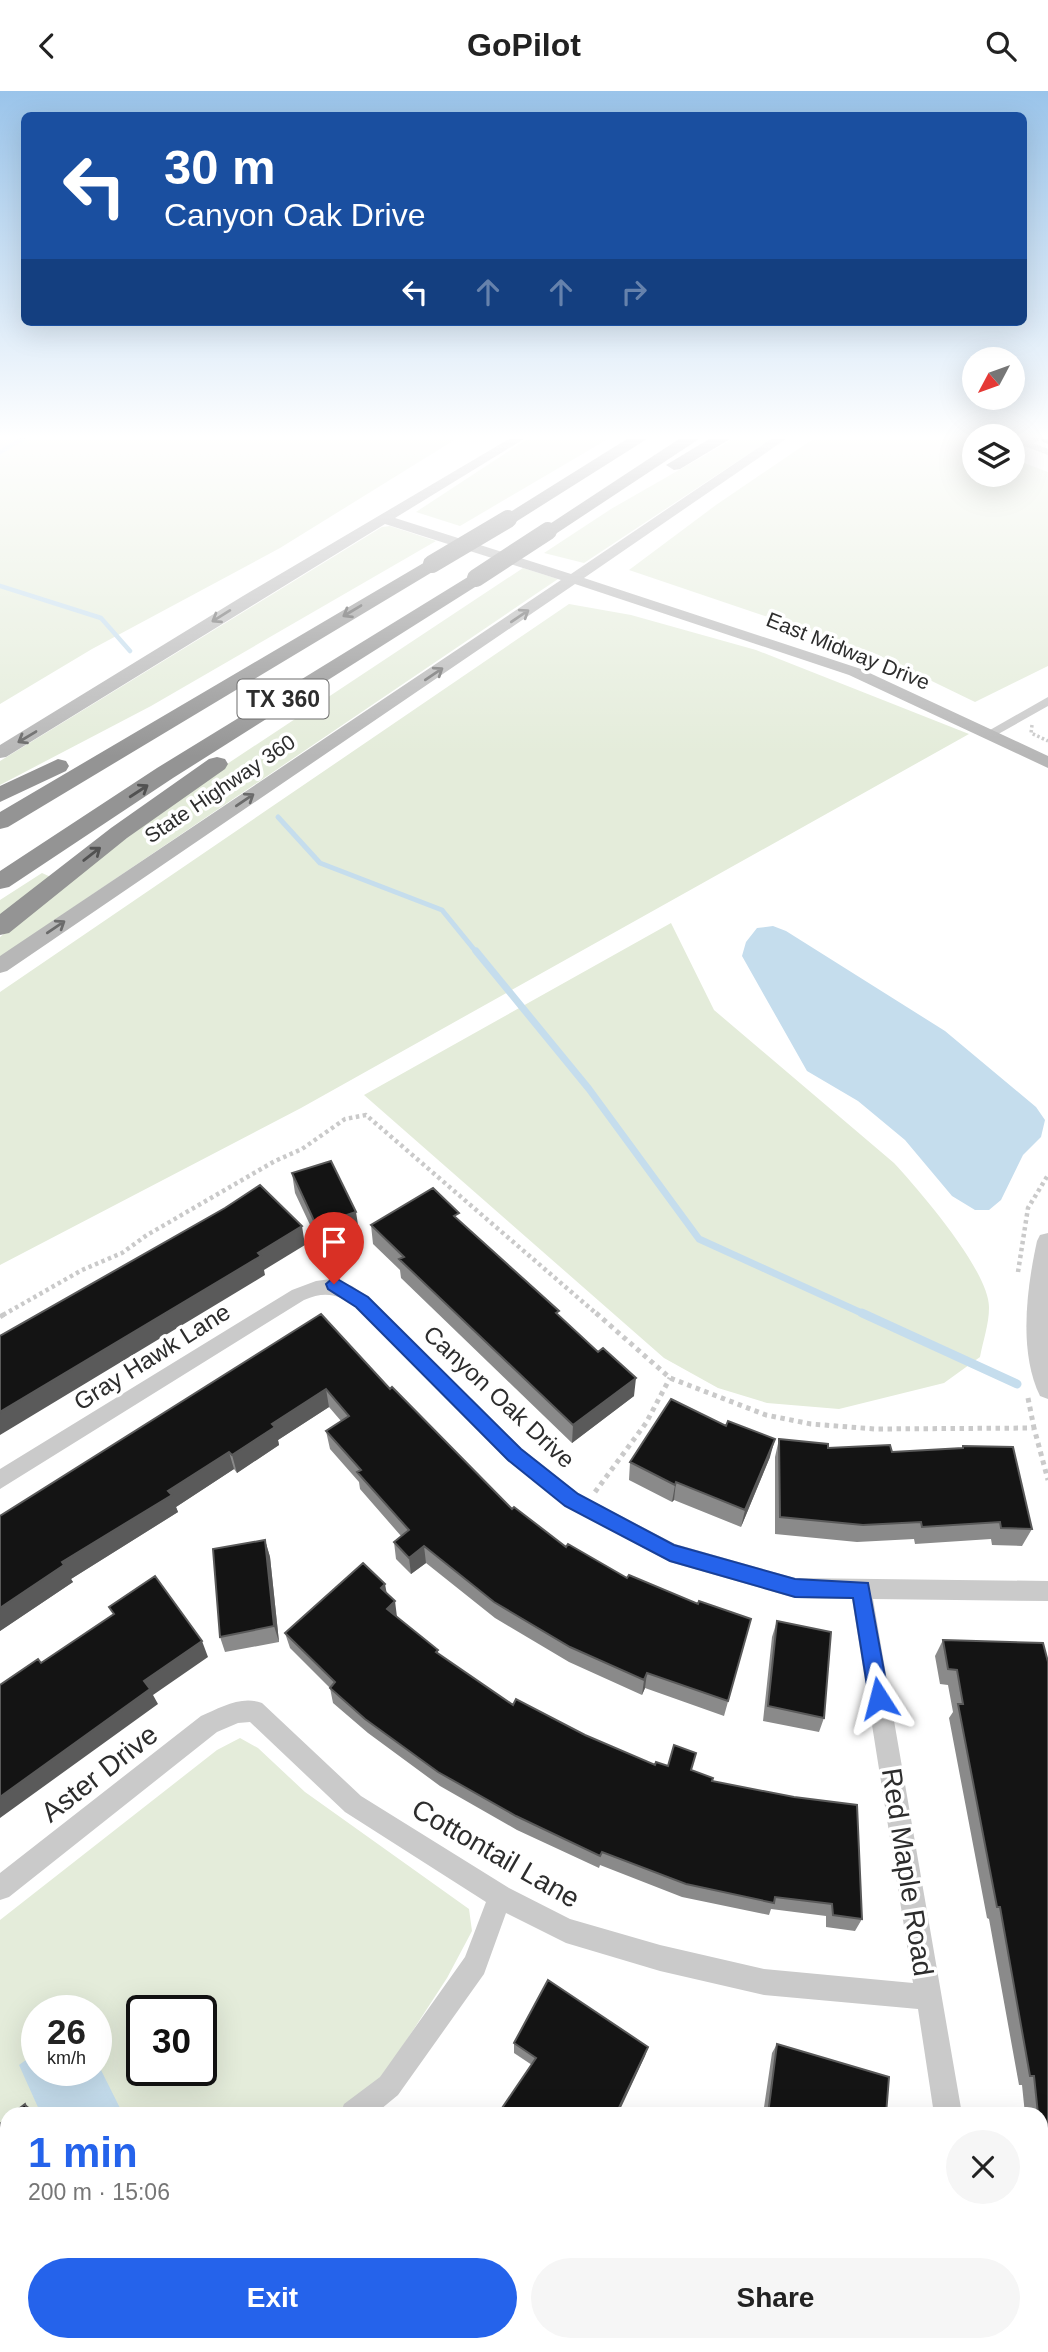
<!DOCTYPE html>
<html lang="en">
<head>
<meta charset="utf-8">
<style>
	:root { --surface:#fff; --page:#f6f6f6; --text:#222; --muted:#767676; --accent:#2563eb }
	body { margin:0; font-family:Helvetica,sans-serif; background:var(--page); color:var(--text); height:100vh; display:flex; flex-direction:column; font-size:26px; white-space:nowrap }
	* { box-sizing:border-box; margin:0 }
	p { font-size:23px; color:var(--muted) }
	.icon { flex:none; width:38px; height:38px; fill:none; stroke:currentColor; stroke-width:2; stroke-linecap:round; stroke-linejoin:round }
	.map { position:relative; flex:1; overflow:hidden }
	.panel { position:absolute; left:0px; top:2016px; width:1048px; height:245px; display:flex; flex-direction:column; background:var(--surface); border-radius:21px 21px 0 0; box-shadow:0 7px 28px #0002 }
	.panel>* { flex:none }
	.hud { position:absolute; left:21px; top:21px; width:1006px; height:214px; border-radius:10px; box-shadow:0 7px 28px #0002; background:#1a4fa0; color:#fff; overflow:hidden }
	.needle { width:46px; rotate:229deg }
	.buttons { position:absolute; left:962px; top:256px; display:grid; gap:14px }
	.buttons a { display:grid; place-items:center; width:63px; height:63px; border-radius:50%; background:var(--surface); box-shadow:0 7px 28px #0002; font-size:35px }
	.speed { position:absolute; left:21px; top:1904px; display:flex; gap:14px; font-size:35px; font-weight:700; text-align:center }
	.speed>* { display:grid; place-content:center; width:91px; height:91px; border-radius:50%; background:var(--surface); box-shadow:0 7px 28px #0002; line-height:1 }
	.speed small { font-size:18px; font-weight:400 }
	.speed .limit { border:4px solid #111; border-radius:10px; background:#fff; color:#111 }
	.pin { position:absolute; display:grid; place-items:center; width:60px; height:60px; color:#fff; margin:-72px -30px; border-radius:50% 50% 50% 0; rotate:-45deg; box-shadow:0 0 7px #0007 }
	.pin .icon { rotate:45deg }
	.me { position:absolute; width:77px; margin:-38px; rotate:351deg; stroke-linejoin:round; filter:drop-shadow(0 0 5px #0008) }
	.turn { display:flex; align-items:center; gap:24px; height:147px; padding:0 28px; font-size:32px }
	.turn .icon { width:91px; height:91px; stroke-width:2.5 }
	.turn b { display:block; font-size:49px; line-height:60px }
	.lanes { display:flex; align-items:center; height:66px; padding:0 28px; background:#0003; justify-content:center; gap:35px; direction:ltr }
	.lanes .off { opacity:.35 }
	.round { display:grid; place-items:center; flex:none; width:74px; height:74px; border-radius:37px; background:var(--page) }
	.summary { display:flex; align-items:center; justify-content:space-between; height:119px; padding:0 28px }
	h1 { font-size:42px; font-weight:800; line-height:52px; color:var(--accent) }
	.primary-button { display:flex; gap:14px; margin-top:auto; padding:14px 28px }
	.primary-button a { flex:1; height:80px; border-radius:42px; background:var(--accent); color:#fff; font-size:28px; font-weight:800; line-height:80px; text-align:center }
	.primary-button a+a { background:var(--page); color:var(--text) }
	header { display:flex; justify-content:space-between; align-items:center; height:91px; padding:0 28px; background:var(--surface); font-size:32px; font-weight:800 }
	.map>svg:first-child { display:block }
</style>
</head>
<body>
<header><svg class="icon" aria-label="back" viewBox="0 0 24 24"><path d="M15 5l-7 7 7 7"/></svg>GoPilot<svg class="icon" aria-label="search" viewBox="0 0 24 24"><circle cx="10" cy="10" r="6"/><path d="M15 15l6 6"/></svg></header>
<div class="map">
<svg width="1048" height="2261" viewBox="0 0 1048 2261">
	<rect width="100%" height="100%" fill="#fff"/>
	<path fill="#e4ecda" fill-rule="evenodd" d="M0,348h456l-176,109 -188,101 -92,55z
		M527,348h81l-148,87 -44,-14z
		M733,348h38l-187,124 -40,-10 67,-44z
		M813,348h147l15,6v29h38v-15l35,13v194l-73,36 -101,-49 -245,-83 87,-65z
		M390,435l46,15 -285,165 -151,79v-24l382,-234z
		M523,477l35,11 -558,378v-20l73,-59 148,-110z
		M569,513l62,11 125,35 213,84 -668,374 -301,157v-273z
		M42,782l11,5 -53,41v-19z
		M671,832l43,87 180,153c25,27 96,109 95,145 0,16 -6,33 -9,49l-36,26 -105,26 -72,-6 -49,-15 -54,-30 -300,-263z
		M240,1647l18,10 47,44 164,117 3,22 -25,47 -65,100 -49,36h-326v215l-7,-2v-407l217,-170zM37,1920h59v59h-59zM142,1920h59v59h-59z"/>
	<path fill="#c5dded" d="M773,835l13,5 159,100 91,76 9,13 -4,17 -18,18 -22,45 -12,10h-14l-23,-14 -47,-56 -47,-39 -51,-30 -65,-115 4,-14 11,-14z
		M37,1961v18h59v-10l27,54h-82l-22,-49z"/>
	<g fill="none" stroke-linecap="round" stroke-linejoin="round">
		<path stroke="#c5dded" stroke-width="4.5" d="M0,361l22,-13
			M0,495l101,32 29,33"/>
		<path stroke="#c5dded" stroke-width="5" d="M278,726l42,46 122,47 35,43"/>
		<path stroke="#c5dded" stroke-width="7" d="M476,860l113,138 110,150 167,76"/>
		<path stroke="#c5dded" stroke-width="9" d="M862,1222l155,71"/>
		<path stroke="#cacaca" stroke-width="3.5" stroke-dasharray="2.5 2.5" stroke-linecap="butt" d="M1032,634l-1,8 17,8"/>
		<path stroke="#cacaca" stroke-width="4.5" stroke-dasharray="3.5 3.5" stroke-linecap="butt" d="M1018,1181l10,-64 20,-33
			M3,1224l79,-45 40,-17 25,-18 128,-74 27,-12 43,-30 21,-4 232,200"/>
		<path stroke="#cacaca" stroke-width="5" stroke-dasharray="4.5 4.5" stroke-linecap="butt" d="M596,1222l74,65 96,37 45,9 64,5 159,-1 14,52
			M0,1226l6,-4
			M1028,1307l6,30
			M595,1401l51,-69 24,-45"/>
		<path stroke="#cacaca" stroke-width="5" d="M1026,353l11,-5"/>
		<path fill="#cacaca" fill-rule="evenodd" d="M1013,348h9l26,10v6l-35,-13z
			M1048,606v9l-55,31 -10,-3z
			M331,1188l21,7 16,11 153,151 58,46 96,50 120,34 253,3v20l-175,-2 89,515h-28l-16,-105 -154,-14 -104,-24 -94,-28 -60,-30 -22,61 -86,121 -23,19h-35l4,-10 36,-27 85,-120 21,-55 -141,-90 -95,-90 -12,1 -21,9 -208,165 -9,3v-27l201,-157c19,-8 40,-21 61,-13l99,93 148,92 61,31 90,26 104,24 149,14 -61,-384 -57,-1 -125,-36 -105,-56 -58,-46 -151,-153c-18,-13 -31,-16 -52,-7l-304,189v-20l292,-179 24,-9z
			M17,2254h37l-3,7h-37z
			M917,2254h30l-2,7h-30z"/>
		<path fill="#cacaca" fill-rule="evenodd" d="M1048,1142v166l-8,-3c-22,-45 -13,-109 -3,-155l3,-6z"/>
		<path fill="#b7b7b7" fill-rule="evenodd" d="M509,348h15l-129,79 176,56 200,-135h15l-202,139 277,91 187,87v12l-199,-93 -274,-91 -568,387 -7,2v-17l561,-376 -176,-56 -379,233 -6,1v-13l243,-149z"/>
		<path fill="#949494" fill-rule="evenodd" d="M627,348h20l-133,84h-12l-3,-4z
			M679,348h20l-145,96h-12l-3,-4z
			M709,348h21l-50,30 -6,1 -8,-5z
			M432,467l9,6 -2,4 -431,259 -8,2v-17z
			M476,481l10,6 -3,4 -310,196 -164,109 -9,2v-18l157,-103z
			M217,666l8,2 3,5 -3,5 -98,69 -118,95 -9,2v-21l111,-86 98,-69z
			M58,668l8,2 3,5 -3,5 -66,31v-16z"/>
		<path stroke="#949494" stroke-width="18" d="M432,473l76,-45
			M476,487l72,-47"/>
	</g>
	<path fill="#8a8a8a" d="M1041,348h7v5l-6,-3z
		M292,1082l67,58 -40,13 -24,-51z
		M460,1130l99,95 75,80 -62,47 -171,-165 -1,-8 -27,-26 -2,-19z
		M321,1223l69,75 122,120 54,38 61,31 71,26 53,15 -27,97 -79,-28 -3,7 -73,-33 -74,-44 -69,-55 -15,11 -15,-15 -2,-17 7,-6 -41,-47 -1,-7 -29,-33 -4,-18 15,-10 -12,-14 -51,33 1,5 -42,28 -3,-4 -58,38 2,5 -107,67 2,3 -73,49v-115z
		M779,1348l49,9 64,4 70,-3 1,-3 69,83 -10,17 -30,-1 -1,-6 -76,5 -1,-5 -57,3 -82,-8v-77z
		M770,1366l-29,70 -67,-27 -2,2 -43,-22 1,-18z
		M265,1449l5,17 9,85 -54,10 -5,-15z
		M387,1502l10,24 41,33v4l75,51 142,60 36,6 21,10 150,138 -7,12 -29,-4v-11l-55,-7 -2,6 -87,-18 -82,-32 -1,3 -82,-38 -77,-44 -72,-53 -35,-30 -3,-15 -40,-40 -5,-15z
		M777,1530l47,97 -5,14 -56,-11 9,-84z
		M943,1549l105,22v519l-7,-1v-66h-16l-3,-29h-3l-30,-166 -2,-1 -38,-200 4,-6 -5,-27 -8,-1 -5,-28z
		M514,1952l131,13 -113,9 -18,-12z
		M777,1953l109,70h-123l9,-61z
		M1048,2094v92l-7,-3v-85z
		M1048,2197v64h-22l1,-7h14v-55z
		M709,2254h117l7,7h-117z"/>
	<path fill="#5a5a5a" d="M356,1121l3,19 -40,13 -3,-19z
		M302,1135l3,19 -41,25 1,5 -265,160v-23z
		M636,1287l-2,18 -62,47 1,-18z
		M326,1298l3,18 -51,33 1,5 -42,28 -5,-18 40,-31z
		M775,1348l-5,18 -29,70 4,-17z
		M229,1361l5,17 -58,38 2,5 -107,67 2,3 -73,49v-23l62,-46 106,-71z
		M676,1391l-2,18 -2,2 3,-17z
		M265,1449l5,17 9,85 -5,-16z
		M424,1455l2,17 -15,11 -2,-16z
		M385,1493l3,16 -7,-12z
		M395,1510l2,16 -10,-8z
		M202,1550l6,16 -55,38 5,9 -158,114v-21l144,-116z
		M647,1582l-2,15 -3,7 2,-15z
		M648,1956l-3,9 -27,58h-2z
		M25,2013l8,6 2,4h-6z
		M7,2086v11l-7,6v-12z
		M436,2254h6l-9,7h-6z"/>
	<path fill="#141414" stroke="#5a5a5a" stroke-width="2" d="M331,1070l25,51 -40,13 -24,-52z
		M260,1094l42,41 -44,27 3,3 -261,156v-76l225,-128z
		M433,1097l26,25 -5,3 105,95 -3,2 42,39 5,-4 33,30 -63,47 -174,-166 5,-2 -33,-32z
		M321,1223l69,75 2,-2 120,122 2,-2 52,40 2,-3 59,34 2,-3 69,29 1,-3 52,18 -23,82 -81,-28 -3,7 -74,-33 -76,-45 -70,-56 -15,12 -15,-16 15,-12 -52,-58 4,-2 -35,-39 23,-15 -23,-27 -54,35 3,3 -43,28 -3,-3 -61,39 4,4 -110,67 2,3 -64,43v-92z
		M671,1308l55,27 2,-5 47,18 -30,71 -69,-28 -1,3 -45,-23z
		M779,1348l49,5v4l62,-3 2,7 71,-4v-2l50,1 19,82 -31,-1 -1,-6 -78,5 -1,-5 -58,3 -83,-8z
		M265,1449l9,86 -54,11 -7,-88z
		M363,1472l22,21 -4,4 14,13 -8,8 51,41 -2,2 77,53 3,-6 69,36 70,30 1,-3 12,4 6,-21 22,8 -5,17 22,8 -1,3 82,16 63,8 5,114 -29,-4 -1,-11 -57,-7 -1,6 -88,-19 -84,-32 -2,4 -84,-40 -78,-44 -73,-53 -35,-31 5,-6 -50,-49z
		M155,1485l47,65 -58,40 6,8 -150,108v-112l38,-26 3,4 73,-49 -5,-7z
		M777,1530l54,11 -7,86 -56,-12z
		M943,1549l100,3 5,19v510h-3l-4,-32v-26h-3l-4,-38h-4l-30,-169h-3l-39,-203h5l-6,-34 -9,-1z
		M548,1889l100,67 -32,67h-118l38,-56 -22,-15z
		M777,1953l112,33 -3,37h-118z
		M25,2013l4,10h-17z
		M7,2027v59l-7,5v-58z
		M1048,2134v42l-3,-1z
		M1048,2199v62h-10l1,-7h2v-12z
		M172,2254h264l-9,7h-265z
		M626,2254h26l4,7h-38z
		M717,2254h109l7,7h-110z"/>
	<defs><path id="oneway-shaft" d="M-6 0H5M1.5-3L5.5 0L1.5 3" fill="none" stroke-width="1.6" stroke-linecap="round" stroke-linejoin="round" transform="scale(1.75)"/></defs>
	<g stroke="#515151">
		<use href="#oneway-shaft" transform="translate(352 520) rotate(149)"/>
		<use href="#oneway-shaft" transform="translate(139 700) rotate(-33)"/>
		<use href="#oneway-shaft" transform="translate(92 763) rotate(-38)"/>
	</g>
	<g stroke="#6b6b6b">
		<use href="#oneway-shaft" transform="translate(221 525) rotate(148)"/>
		<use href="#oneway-shaft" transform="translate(520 525) rotate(-34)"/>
		<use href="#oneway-shaft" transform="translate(434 583) rotate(-34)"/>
		<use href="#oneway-shaft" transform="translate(27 646) rotate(149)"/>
		<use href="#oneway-shaft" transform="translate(245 709) rotate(-34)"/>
		<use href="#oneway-shaft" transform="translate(56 836) rotate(-34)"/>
	</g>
	<linearGradient id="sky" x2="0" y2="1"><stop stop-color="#9ac4ea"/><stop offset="0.52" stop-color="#fff"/><stop offset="1" stop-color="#fff" stop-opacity="0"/></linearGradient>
	<rect width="1048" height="665" fill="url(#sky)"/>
	<path fill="#2563eb" stroke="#184099" stroke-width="2" d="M334,1186l34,20 153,152 57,45 96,51 121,34 73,4 21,115 -3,7 -7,3 -7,-3 -3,-7 -16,-100 -58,-1 -125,-36 -105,-55 -57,-46 -152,-153 -28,-18 -2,-5z"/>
	<g text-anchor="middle" stroke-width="7" stroke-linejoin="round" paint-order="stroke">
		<g font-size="21" fill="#2d2d2d" stroke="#fff">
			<text transform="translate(848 560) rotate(22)" y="7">East Midway Drive</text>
			<text transform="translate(220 698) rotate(-34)" y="7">State Highway 360</text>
		</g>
		<rect fill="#fff" stroke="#6c6c6c" stroke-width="2" x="237.5" y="588.5" width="91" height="39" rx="5"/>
		<g font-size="23" font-weight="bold" fill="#2d2d2d">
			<text x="283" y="616">TX 360</text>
		</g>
		<g font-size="24" fill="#2d2d2d" stroke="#fff">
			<text transform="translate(152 1266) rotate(-32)" y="8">Gray Hawk Lane</text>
			<text transform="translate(499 1306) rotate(43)" y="8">Canyon Oak Drive</text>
		</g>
		<g font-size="28" fill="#2d2d2d" stroke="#fff">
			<text transform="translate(99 1682) rotate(-38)" y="10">Aster Drive</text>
			<text transform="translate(496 1762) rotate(30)" y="10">Cottontail Lane</text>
			<text transform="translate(908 1781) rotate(81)" y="10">Red Maple Road</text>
		</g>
	</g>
</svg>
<div class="buttons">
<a><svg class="needle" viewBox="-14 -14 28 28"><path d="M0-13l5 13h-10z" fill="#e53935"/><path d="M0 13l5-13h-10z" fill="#767676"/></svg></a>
<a><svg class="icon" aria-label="layers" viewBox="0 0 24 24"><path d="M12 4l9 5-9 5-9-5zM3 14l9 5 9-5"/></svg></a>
</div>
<div class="speed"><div>26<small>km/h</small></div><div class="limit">30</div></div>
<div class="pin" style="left:334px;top:1193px;background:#d93025"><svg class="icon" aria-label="arrive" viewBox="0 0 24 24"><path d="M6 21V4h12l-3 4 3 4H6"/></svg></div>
<svg class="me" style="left:879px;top:1607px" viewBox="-20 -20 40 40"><path d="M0-17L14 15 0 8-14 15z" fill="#2563eb" stroke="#fff" stroke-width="4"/></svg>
<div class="hud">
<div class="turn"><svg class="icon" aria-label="left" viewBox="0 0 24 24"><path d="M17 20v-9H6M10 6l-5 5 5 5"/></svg><div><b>30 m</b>Canyon Oak Drive</div></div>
<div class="lanes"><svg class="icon" aria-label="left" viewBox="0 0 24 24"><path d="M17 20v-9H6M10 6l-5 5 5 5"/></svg><svg class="icon off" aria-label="ahead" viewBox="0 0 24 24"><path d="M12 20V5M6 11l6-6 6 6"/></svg><svg class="icon off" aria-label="ahead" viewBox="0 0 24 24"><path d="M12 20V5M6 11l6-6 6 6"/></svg><svg class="icon off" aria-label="right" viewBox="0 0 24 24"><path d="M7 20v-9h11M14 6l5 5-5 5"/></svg></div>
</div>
<section class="panel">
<div class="summary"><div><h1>1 min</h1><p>200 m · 15:06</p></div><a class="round"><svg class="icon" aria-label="close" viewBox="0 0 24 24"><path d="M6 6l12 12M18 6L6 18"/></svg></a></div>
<div class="primary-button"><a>Exit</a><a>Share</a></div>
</section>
</div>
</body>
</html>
